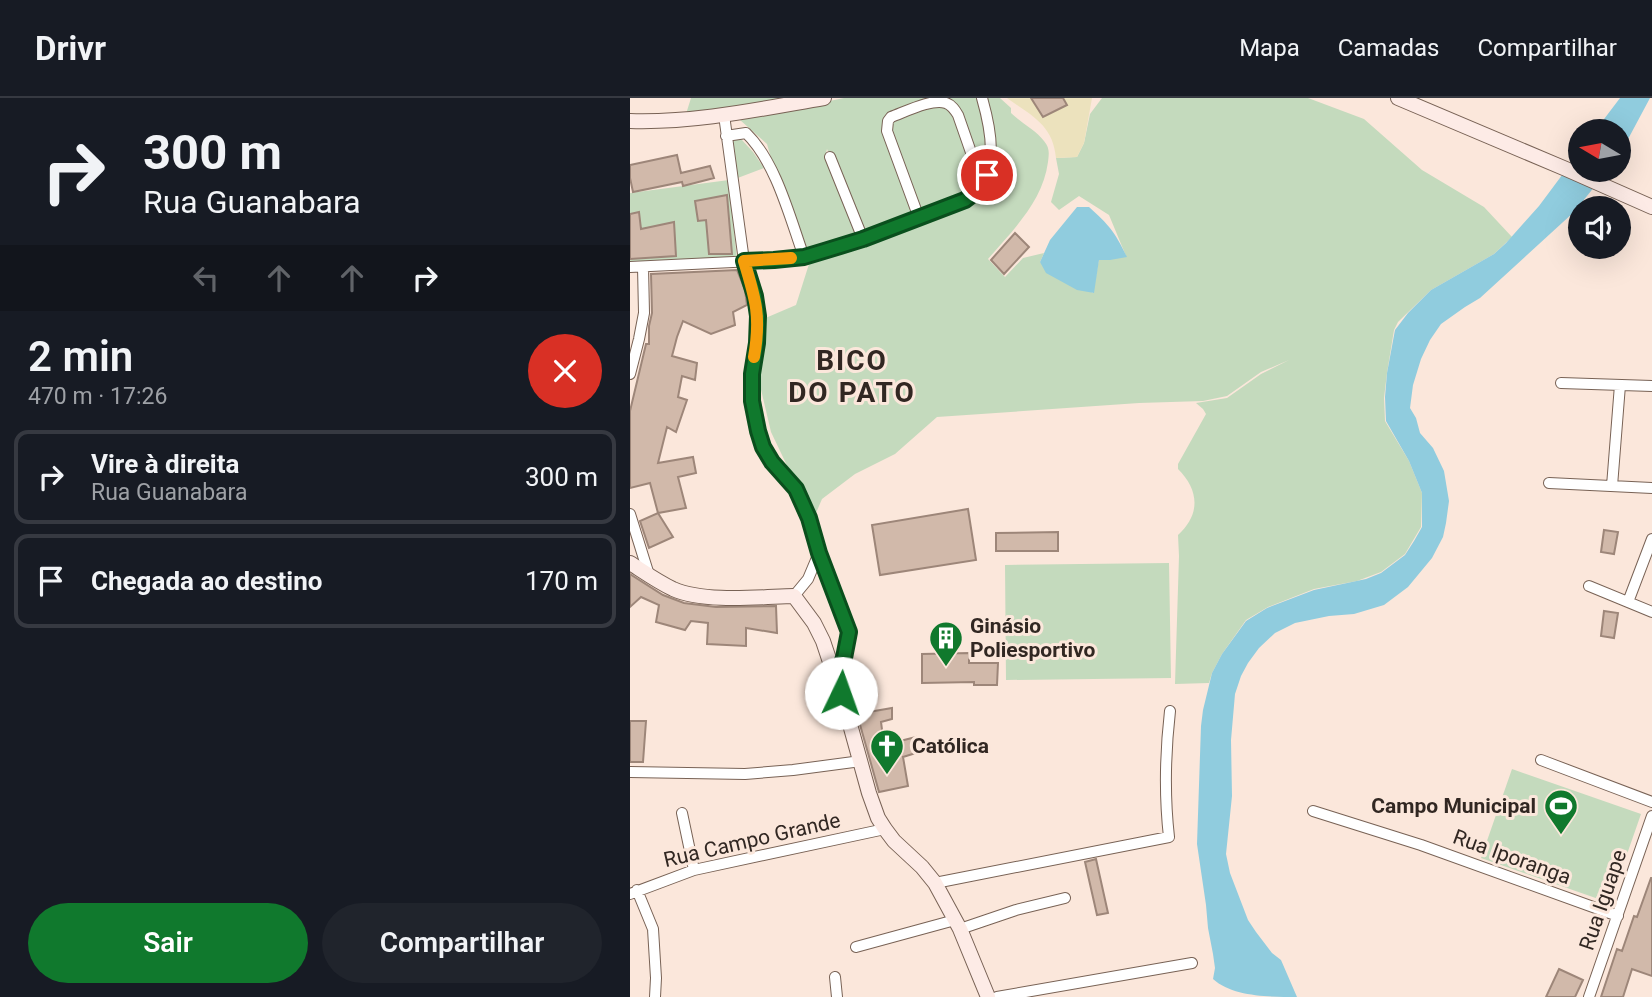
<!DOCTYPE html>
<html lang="pt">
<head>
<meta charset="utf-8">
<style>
	:root { --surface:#171b24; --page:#20242c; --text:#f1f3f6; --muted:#9ea1a6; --line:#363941; --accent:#10792d }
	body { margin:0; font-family:Roboto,sans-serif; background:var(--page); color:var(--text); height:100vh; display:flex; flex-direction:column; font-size:26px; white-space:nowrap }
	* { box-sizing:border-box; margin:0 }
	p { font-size:23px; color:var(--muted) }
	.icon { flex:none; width:38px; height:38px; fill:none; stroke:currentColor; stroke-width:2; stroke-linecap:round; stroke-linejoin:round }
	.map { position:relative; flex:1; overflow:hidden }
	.details { display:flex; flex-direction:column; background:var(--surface); width:630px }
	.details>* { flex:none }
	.hud { background:#171b24; color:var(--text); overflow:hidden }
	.needle { width:46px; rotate:280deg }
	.tools { position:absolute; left:938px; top:21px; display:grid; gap:14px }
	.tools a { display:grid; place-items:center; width:63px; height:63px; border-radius:50%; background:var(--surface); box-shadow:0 7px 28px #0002; font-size:35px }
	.pin { position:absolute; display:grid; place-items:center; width:60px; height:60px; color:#fff; margin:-30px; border:4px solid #fff; border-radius:50%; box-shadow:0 2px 7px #0007 }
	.me { position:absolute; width:77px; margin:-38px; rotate:3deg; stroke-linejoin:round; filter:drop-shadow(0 0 5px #0008) }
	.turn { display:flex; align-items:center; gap:24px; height:147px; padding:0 28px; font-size:32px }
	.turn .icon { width:91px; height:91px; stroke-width:2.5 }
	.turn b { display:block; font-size:49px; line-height:60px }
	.lanes { display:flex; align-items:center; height:66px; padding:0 28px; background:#0003; justify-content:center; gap:35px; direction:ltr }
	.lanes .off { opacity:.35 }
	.round { display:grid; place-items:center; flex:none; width:74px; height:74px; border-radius:37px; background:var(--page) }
	.summary { display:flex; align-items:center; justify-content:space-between; height:119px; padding:0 28px }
	h1 { font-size:42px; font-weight:600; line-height:52px }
	.cta { display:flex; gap:14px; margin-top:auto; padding:14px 28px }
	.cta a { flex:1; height:80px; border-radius:42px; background:var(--accent); color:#fff; font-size:28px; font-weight:600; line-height:80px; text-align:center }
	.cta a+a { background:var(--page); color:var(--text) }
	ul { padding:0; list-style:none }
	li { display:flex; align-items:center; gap:21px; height:94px; margin:0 14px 10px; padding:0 14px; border:4px solid var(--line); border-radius:14px }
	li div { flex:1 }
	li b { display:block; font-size:26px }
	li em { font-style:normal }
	header { display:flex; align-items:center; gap:42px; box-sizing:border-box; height:98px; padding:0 35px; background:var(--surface); border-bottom:2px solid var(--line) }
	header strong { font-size:33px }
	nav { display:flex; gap:38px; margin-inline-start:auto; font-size:24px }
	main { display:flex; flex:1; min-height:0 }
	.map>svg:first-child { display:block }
</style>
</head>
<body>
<header>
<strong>Drivr</strong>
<nav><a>Mapa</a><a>Camadas</a><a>Compartilhar</a></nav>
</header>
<main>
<section class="details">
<div class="hud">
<div class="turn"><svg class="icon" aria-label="right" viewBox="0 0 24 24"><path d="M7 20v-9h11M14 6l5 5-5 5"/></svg><div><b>300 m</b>Rua Guanabara</div></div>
<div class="lanes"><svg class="icon off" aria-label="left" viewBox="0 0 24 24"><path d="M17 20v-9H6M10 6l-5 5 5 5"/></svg><svg class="icon off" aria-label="ahead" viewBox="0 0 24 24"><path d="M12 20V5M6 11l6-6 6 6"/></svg><svg class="icon off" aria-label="ahead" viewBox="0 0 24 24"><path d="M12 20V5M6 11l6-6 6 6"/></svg><svg class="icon" aria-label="right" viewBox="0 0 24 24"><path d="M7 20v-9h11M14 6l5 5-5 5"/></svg></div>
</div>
<div class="summary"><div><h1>2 min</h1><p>470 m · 17:26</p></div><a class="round" style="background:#d93025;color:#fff"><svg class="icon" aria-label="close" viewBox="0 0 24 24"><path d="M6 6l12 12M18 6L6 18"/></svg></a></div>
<ul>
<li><svg class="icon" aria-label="right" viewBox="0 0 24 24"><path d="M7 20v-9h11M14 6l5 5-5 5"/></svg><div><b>Vire à direita</b><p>Rua Guanabara</p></div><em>300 m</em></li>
<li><svg class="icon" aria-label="arrive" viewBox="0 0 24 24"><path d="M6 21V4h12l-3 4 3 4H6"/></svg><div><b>Chegada ao destino</b></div><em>170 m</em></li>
</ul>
<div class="cta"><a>Sair</a><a>Compartilhar</a></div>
</section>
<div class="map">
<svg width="1022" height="899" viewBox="0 0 1022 899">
	<rect width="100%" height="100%" fill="#fbe7db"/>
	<path fill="#c4dabd" d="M61,0h97l-102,16z
		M214,0h88l-46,16 -2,16 33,86 -53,21 -37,-88 -1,4 3,2 32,80 -56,20 -34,-97 -4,-14 -27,-24z
		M316,0h33l9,51 -6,25z
		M354,0h16l11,10v5c10,10 25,17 33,28 6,7 5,13 4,21 -5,39 -35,68 -60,97l17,18 18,-19 21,-5 -4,9 53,31 6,-34 27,-3 -17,-41 -30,-19 -20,14 -8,-8 8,-28 -3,-16 21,-1 7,-14 6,-29 12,-16h206l56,21 58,51 62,37 28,30 -18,17 -63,36 -33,32 -4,8 -7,43 -3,25 1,23 24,40 13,32 -1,34 -16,27 -24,18 -24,9 -43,8 -46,18 -22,13 -24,34 -10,19 -3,10 -34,1 4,-128 -1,-21c23,-21 21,-45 0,-66v-5l28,-50 -3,-5 -7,-6 31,-5 34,-24 28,-14 -28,12 -34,24 -24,5 -64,2 -202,14 -42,37 -40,20 -33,25 -9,21 -42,-88 -12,-51 4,-47 -2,-14 35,-15 13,-41 156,-62 27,-34z
		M296,8l25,1 29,77 -5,7 -55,23 -31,-85 6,-13z
		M101,30l22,24 11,16 -29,11z
		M99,82l8,80 -107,4v-71z
		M539,465l2,115 -165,2 -1,-115z
		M882,671l129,45 -31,89 -129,-45z"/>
	<path fill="#ece2bd" d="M377,0h85l-8,45 -7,14 -21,1c-3,-33 -24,-42 -49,-60z"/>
	<path fill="#90ccde" d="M990,0h30l-31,58v-25h-24z
		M950,53v19h28l-34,42 -94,86 -15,9 -24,17 -11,16 -9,19 -8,26 -3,23 6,10 4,15 13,15 11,23 5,30 -3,22 -3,14 -11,21 -24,29 -24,18 -30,9 -25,2 -34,7 -20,10 -16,15 -11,15 -7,13 -6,18 -4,46 1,56 -6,58 4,19 18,47 8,12 16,21 9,7 16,37c-27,0 -64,0 -84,-18l2,-11 -2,-14 -5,-26 -2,-23 -9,-61 4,-118 2,-16 9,-37 10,-19 24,-33 21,-13 47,-18 52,-11 15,-6 24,-18 9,-14 8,-14v-34l-13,-32 -23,-40 -1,-24 2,-24 8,-43 13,-17 23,-23 63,-36 12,-11 33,-37z
		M447,109h12c20,18 26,25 38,50l-17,3h-11l-5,33 -17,-3 -31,-17 -6,-11 10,-22z"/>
	<path fill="#d1b9aa" stroke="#9d8679" stroke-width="2" d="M401,0h32l4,7 -24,12z
		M47,57l4,18 29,-7 4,12 -31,8 -1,-4 -49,10 -3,-14v-13z
		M97,97l5,59h-23l-3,-34 -8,1 -3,-20z
		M9,114l2,17 33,-7 2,34 -46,3v-45z
		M385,135l14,14 -25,27 -13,-14z
		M107,172l8,20 2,15 -14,7 2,13 -24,9 -28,-13 -6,16 -5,19 25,7 -2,17 -13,-4 -4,21 9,3 -11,32 -9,-5 -9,36 35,-6 3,16 -18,4 8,31 -28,5 -8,-30 -20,5v-77l16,-67h3v-18l3,-13 -1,-39z
		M338,411l8,51 -96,15 -8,-50z
		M28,415l15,24 -24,11 -9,-27z
		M974,432l14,2 -4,22 -13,-2z
		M428,434v19h-62v-18z
		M0,476l33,21 21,8 32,4 60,-1 1,27 -31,-5v18l-39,-2 1,-21 -17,-2 -6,9 -29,-8 3,-17 -18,-8 -11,10z
		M974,513l14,2 -4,25 -13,-2z
		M339,555v10h29l-1,22h-23v-3l-52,1v-29z
		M262,610v11l-11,3 3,23 32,-8 3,15 -16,5 5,29 -29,6 -22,-78z
		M0,623h16l-3,41h-13z
		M466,761l12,54 -11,2 -12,-53z
		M1021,780h1v98l-20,-7 -9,28h-22l16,-48 5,2 12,-35 3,1z
		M929,871l24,11 -8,17h-29z"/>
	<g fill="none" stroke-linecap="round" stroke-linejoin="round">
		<g stroke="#786255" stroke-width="12">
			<path id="street" d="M94,17l20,146 11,35 3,20 -1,27 -5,31v27l11,46 9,15 24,27 13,29 10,35 30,79 -5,26 -8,19
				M96,38l20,-3c30,29 44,85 58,124
				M200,59l33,82
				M289,120l-32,-87 1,-10 3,-4c14,-5 41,-19 55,-14 6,2 9,7 12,12l24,69
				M0,169l144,-7 30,-3 59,-18 102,-39c36,-22 27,-67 17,-102
				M0,276l9,-35 5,-26 -1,-46
				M931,285l91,3
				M919,385l103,5
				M982,388l8,-101
				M0,416l19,61
				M959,488l63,26
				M164,498l14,-17 11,-26
				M998,504l24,-63
				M911,662l111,42
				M0,674l115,2 48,-4 68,-9
				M683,713l108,34 197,71
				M52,715l12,57
				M305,785l234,-46c-5,-44 -4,-82 1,-126
				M7,792l16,39 3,49 -1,19
				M0,796l64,-24 191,-41
				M330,831l56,-19 49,-12
				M226,849l99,-27
				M205,879l2,20
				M367,899l195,-34
				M959,899l63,-181"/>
		</g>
		<g stroke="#786255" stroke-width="16">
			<path id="secondary" d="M768,0l168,71 86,38
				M0,23c65,2 130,-12 194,-23
				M0,465c14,9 28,19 43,26 32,14 86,8 121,7l20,27 9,18 23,69 23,83 9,25 7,11 9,12 28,26 13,16 25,46 28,68"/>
		</g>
		<use href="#street" stroke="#fff" stroke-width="10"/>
		<use href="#secondary" stroke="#fdebe6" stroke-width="14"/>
	</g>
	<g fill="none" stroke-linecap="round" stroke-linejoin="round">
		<g stroke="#0a4f1d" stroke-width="18">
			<path id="route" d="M211,595l-5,-16 8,-19 5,-26 -30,-79 -10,-35 -13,-29 -24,-27 -9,-15 -5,-16 -6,-30v-27l5,-31 1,-27 -3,-20 -11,-35 30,-1 30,-3 20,-6 39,-12 102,-39 13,-10 9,-15"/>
		</g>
		<use href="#route" stroke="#10792d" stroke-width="12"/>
		<path stroke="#f59e0b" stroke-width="12" d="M124,259c7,-40 2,-57 -10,-96l47,-3"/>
	</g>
	<defs>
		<g id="building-pin" transform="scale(1.75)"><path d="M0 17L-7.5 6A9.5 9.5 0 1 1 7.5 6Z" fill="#10792d" stroke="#fbe7db"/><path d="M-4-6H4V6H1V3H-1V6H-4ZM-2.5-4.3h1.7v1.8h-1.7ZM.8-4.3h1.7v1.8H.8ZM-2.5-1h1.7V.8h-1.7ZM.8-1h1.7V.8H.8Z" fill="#fff"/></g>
		<g id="church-pin" transform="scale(1.75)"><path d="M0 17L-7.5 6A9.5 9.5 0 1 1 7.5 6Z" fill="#10792d" stroke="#fbe7db"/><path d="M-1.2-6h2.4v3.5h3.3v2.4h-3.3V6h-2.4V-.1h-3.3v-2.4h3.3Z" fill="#fff"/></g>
		<g id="stadium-pin" transform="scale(1.75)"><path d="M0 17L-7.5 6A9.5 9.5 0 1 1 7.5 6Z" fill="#10792d" stroke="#fbe7db"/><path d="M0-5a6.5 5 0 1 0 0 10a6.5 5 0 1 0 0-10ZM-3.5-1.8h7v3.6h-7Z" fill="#fff"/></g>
	</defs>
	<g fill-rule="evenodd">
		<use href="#building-pin" x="316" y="540"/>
		<use href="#church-pin" x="257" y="648"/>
		<use href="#stadium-pin" x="931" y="708"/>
	</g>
	<g text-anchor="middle" stroke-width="6" stroke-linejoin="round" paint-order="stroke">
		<g font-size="21" font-weight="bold" fill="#312722" stroke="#fbe7db" text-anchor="start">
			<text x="340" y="535">Ginásio<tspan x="340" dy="24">Poliesportivo</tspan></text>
			<text x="282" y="655">Católica</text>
			<text x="906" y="715" text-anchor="end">Campo Municipal</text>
		</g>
		<g font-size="21" fill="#312722" stroke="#fbe7db">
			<text transform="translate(122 742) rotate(-13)" y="7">Rua Campo Grande</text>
			<text transform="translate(882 759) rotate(20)" y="7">Rua Iporanga</text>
			<text transform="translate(973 802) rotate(-71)" y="7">Rua Iguape</text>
		</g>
		<g font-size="28" font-weight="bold" letter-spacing="2" fill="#312722" stroke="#fbe7db">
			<text x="222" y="272">BICO<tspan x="222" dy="32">DO PATO</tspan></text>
		</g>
	</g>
</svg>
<div class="tools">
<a><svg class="needle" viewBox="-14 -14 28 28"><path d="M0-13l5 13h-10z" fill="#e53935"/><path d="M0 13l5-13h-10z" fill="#9ea1a6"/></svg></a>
<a><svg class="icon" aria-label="sound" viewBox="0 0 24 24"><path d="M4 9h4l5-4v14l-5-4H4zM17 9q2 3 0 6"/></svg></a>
</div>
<div class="pin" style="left:357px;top:77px;background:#d93025"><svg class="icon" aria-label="arrive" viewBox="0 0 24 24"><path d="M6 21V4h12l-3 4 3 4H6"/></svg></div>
<svg class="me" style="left:211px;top:595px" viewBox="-20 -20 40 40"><circle r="19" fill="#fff"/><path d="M0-13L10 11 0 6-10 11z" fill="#10792d"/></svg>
</div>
</main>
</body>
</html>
